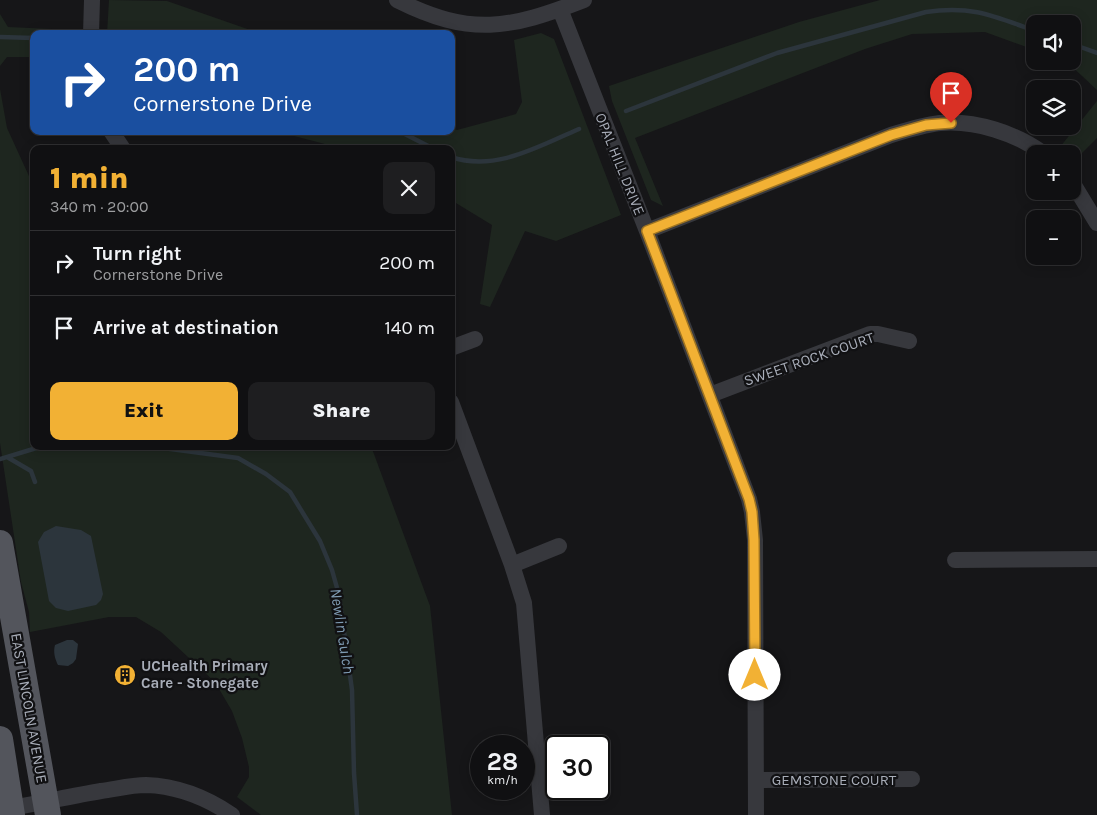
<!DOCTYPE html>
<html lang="en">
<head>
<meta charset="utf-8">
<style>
	:root { --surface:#101012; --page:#1e1e20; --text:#f1f3f6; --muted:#9c9d9f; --line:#303032; --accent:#f2b134 }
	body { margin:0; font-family:Karla,sans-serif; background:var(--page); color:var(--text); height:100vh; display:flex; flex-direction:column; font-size:19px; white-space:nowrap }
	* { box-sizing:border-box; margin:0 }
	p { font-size:16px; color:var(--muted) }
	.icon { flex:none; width:28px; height:28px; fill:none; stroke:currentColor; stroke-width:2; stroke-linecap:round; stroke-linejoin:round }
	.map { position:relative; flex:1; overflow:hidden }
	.side { position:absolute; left:30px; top:145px; width:425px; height:305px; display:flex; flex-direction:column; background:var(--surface); border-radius:10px; box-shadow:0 2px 12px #0003,0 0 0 1px var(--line) }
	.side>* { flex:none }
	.guide { position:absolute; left:30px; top:30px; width:425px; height:105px; border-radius:10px; box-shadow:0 2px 12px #0003,0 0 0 1px var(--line); background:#1a4fa0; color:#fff; overflow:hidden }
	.fabs { position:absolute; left:1026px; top:15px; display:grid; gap:10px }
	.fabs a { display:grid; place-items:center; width:55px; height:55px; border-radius:10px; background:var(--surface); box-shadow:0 2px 12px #0003,0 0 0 1px var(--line); font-size:25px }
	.speed { position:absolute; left:470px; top:735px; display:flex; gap:10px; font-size:25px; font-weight:700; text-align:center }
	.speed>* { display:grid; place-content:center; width:65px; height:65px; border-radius:50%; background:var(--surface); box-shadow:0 2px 12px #0003,0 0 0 1px var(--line); line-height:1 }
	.speed small { font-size:12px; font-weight:400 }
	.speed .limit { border:2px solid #111; border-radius:8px; background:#fff; color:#111 }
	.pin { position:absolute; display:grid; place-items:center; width:42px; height:42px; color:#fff; margin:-51px -21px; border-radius:50% 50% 50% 0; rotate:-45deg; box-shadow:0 0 5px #0007 }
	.pin .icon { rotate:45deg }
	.me { position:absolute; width:55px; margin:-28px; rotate:0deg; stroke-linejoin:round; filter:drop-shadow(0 0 4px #0008) }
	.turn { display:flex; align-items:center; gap:18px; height:105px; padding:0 20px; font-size:22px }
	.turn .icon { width:65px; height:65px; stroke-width:2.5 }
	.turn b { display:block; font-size:35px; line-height:42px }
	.round { display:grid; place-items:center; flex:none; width:52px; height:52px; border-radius:10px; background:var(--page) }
	.head { display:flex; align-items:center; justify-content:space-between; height:85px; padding:0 20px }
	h1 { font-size:30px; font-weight:800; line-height:38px; color:var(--accent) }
	.action { display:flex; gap:10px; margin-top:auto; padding:10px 20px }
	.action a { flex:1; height:58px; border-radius:10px; background:var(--accent); color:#111; font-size:20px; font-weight:800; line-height:58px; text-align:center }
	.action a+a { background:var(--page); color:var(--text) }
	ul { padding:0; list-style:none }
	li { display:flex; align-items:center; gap:15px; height:65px; padding:0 20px; border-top:1px solid var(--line) }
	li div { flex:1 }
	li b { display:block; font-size:19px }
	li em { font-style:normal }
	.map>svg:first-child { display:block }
</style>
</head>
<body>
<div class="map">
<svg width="1097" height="815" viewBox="0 0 1097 815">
	<rect width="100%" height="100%" fill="#161618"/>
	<path fill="#1e261f" d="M109,0l58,1 95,33h-155z
		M880,0h217v90l-31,-29h6v-37h-37v26l-50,-18 -73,2 -47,15 -230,89 28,68 -12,-6 -39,-99 -3,-15 190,-64z
		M0,14l8,13 66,3v4h-40v23h-27l-7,9z
		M541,33l13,6 67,176 -65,26 -31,-10 -35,76 -10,-3 12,-79 -41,-25v-51h-107l-69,-18h176v-4l6,3 59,-16 6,-12 -8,-62z
		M0,89l7,39 27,59v259h337l59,160 22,209h-191l-24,-18 12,-20v-10l-7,-29 -10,-27 -17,-29 -54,-50 -25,-15h-27l-79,15 -1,-20 -8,-30 -21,-139z
		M1097,101v37l-22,22 -2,-2 -1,-4h-5l-7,-7z"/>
	<path fill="#2c353c" d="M56,526l25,4 10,6 12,58 -2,6 -5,5 -28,6 -12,-3 -7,-7 -11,-59 6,-10z
		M67,640h6l5,4 -2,15 -3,4 -5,3 -10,-1c-3,-6 -5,-13 -3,-20z"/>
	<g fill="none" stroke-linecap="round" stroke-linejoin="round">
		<path stroke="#2c353c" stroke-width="4.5" d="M0,37l34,1
			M1072,44l25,9
			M626,111l151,-58 149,-41c45,-7 68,4 109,19
			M399,131l35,18
			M451,157c45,15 88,-11 128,-28
			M148,446l90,12 28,16 24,18 30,49 12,29 7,25 13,95 2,83 3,42
			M7,457l24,14 4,11
			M0,459l43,-13"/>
		<path stroke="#37383d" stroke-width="16" d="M397,0c74,37 112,29 187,0
			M560,9l87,222 102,268 3,13 3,28 1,275
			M91,34l1,-34
			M111,131l12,18
			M1072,182l25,41
			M647,231l244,-96c16,-5 32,-10 49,-12 35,-3 76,10 104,31
			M451,348l24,-9
			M710,395l160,-61h8l31,7
			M451,402l61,163 12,38 18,212
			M955,560l142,-1
			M512,565l47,-19
			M756,780l156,-1
			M11,808c30,-5 60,-12 90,-17 15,-2 30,-6 45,-6 31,1 61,13 86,30"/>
		<path stroke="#53555c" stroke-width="26" d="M0,543l48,272
			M0,739l12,76"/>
	</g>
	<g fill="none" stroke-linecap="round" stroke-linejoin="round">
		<g stroke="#9d7322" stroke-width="12">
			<path id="route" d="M755,675l-1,-135 -2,-28 -3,-13 -102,-268 244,-96 35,-10 25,-2"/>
		</g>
		<use href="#route" stroke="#f2b134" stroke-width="9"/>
	</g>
	<defs>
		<g id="building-disc" transform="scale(1.125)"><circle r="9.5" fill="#f2b134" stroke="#111113"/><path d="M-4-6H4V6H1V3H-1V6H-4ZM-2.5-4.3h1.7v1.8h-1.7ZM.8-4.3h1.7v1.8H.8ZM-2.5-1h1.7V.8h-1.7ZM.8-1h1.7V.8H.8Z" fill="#111"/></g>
	</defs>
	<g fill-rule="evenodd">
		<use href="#building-disc" x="125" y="675"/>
	</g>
	<g text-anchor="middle" stroke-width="4.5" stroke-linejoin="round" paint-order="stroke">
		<g font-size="15" fill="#a8adb8" stroke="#111113">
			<text transform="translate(620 164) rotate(68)" y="5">OPAL HILL DRIVE</text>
			<text transform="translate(809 359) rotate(-19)" y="5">SWEET ROCK COURT</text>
			<text transform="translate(29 708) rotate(80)" y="5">EAST LINCOLN AVENUE</text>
			<text x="834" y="785">GEMSTONE COURT</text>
		</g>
		<g font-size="15" font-weight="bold" fill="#a8adb8" stroke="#111113" text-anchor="start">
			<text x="141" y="671">UCHealth Primary<tspan x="141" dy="17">Care - Stonegate</tspan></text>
		</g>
		<g font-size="16" font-style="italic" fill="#7f9bb3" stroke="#111113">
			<text transform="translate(343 631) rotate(81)" y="6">Newlin Gulch</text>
		</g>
	</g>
</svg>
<div class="fabs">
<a><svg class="icon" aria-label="sound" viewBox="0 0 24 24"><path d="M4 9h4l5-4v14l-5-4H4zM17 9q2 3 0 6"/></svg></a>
<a><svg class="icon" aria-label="layers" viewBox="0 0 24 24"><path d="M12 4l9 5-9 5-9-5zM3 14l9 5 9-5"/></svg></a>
<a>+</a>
<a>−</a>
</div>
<div class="speed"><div>28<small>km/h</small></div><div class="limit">30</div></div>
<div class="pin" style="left:951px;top:123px;background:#d93025"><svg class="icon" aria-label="arrive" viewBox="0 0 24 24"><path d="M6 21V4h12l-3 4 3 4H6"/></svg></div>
<svg class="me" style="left:755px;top:675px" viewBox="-20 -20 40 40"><circle r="19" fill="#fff"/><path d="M0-13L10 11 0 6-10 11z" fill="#f2b134"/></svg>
<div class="guide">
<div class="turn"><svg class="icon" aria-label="right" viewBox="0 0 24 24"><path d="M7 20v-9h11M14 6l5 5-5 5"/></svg><div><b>200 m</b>Cornerstone Drive</div></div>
</div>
<section class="side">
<div class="head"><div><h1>1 min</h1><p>340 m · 20:00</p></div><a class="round"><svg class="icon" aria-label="close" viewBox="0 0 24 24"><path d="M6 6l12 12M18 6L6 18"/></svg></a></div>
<ul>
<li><svg class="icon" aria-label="right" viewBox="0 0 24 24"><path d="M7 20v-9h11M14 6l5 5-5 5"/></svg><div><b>Turn right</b><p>Cornerstone Drive</p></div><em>200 m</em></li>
<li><svg class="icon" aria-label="arrive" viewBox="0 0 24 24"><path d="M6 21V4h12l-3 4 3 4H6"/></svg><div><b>Arrive at destination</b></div><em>140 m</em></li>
</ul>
<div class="action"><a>Exit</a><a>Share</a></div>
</section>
</div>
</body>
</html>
